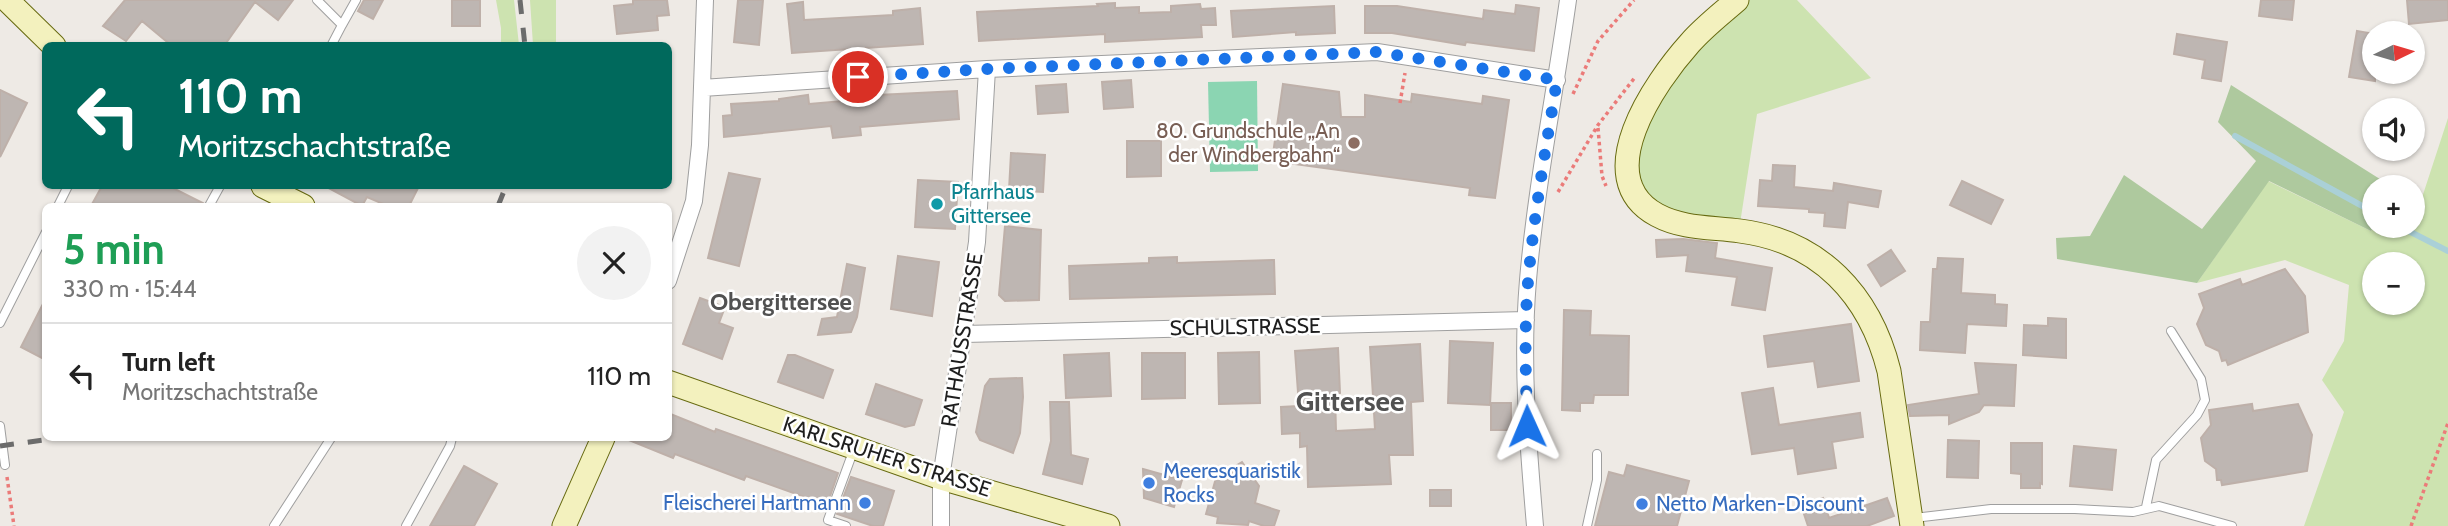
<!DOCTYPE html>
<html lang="en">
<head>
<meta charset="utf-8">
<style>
	:root { --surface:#fff; --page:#f2f2f2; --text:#222; --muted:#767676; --line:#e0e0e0 }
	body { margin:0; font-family:Cabin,sans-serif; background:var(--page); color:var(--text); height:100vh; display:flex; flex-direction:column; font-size:26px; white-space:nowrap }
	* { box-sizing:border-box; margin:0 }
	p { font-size:23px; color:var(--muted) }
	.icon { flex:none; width:38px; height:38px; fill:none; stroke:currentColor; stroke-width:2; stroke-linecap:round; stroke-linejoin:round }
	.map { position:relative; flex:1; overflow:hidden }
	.panel { position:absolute; left:42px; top:203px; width:630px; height:238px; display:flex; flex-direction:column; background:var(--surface); border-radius:10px; box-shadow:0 2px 5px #0004 }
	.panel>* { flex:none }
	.guide { position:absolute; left:42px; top:42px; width:630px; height:147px; border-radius:10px; box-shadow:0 2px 5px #0004; background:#00695c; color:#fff; overflow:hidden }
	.needle { width:46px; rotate:85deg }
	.buttons { position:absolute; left:2362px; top:21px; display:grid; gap:14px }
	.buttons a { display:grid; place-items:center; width:63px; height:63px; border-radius:50%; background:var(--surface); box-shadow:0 2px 5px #0004; font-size:35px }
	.pin { position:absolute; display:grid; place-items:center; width:60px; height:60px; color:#fff; margin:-30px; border:4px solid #fff; border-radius:50%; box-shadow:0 2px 7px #0007 }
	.me { position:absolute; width:77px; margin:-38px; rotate:359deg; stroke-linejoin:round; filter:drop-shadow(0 0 5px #0008) }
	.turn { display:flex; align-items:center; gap:24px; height:147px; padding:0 21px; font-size:32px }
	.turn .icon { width:91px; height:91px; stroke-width:2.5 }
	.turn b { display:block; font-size:49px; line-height:60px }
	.round { display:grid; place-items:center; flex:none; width:74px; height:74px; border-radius:37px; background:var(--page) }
	.head { display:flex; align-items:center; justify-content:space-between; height:119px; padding:0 21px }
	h1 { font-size:42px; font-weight:800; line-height:52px; color:#1e9e55 }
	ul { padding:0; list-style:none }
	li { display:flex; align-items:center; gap:21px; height:105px; padding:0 21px; border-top:2px solid var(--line) }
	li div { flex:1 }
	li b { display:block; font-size:26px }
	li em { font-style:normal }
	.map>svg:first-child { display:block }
</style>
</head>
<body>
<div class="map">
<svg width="2448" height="526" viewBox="0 0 2448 526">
	<rect width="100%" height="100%" fill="#eeeae5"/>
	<path fill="#cde3b0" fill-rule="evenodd" d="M496,0h18l5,45h-18v-17z
		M530,0h26v45h-23z
		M1737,0h60l74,78 -114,36 -18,116 -83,-15 -28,-66 10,-27z
		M2448,118v408h-144l40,-114 -22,-32 22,-39 5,-56 -64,-25 -88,23 71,-102 103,50 4,-7 38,2v-7h2zM2375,264h38v39h-38z"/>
	<path fill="#aec99e" d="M2231,85l152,96 1,6h-9v37l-4,7 -102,-50 -72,102 -140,-24 -1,-21 34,-2 34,-61 78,54 54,-68 -38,-39z"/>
	<path fill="#8bd5b2" d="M1257,81l1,90 -48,1 -2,-90z"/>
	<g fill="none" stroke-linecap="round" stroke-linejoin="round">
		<path stroke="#aad0d7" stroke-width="6" d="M2235,136l140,77
			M2399,226l49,25"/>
	</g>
	<path fill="#beb6b2" stroke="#beb0a9" stroke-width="2" d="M125,0h168l-15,20 -23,-18 -31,44h-52l-30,-25 -16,20 -23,-15z
		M364,0h19l-10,19 -15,-8z
		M452,0h28v26h-28z
		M633,0h34l2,15 -12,1 1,14 -41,4 -3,-28 19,-2z
		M738,0h25l-4,45 -25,-3z
		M2261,0h33l-2,20 -33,-4z
		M2407,0h41v20l-39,4z
		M803,2l1,18 89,-5v-4l27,-3 3,36 -131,9 -5,-49z
		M1115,3v5l24,-1v6l32,-1v-6l29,-2 1,5 14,-1 1,17h-15l1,12 -97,5v-8l-126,7 -2,-29 121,-6 -1,-2z
		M1516,5l23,3 -5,43 -68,-9 -1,3 -73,-12h-27v-27h32l86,13 1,-9 31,4z
		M1334,6l1,27 -39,2v-3l-63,5 -2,-26z
		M2357,31l18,3v47l-26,-4z
		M2177,34l50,8 -6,39 -19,-3 3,-18 -31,-6z
		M1131,80l2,27 -29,2 -2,-27z
		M1066,84l2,28 -30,2 -2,-28z
		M1283,84l56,8 2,25h24v-22l46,7 1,-8 70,10 1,-8 26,4 -14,98 -26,-3 1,-7 -198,-27z
		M0,90l27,13 -27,54z
		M957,91l2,28 -99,8 1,8 -28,3 -2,-12 -107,11 -1,-21 9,-1 -1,-11 48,-3v-2l29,-4 1,9 69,-6v-3z
		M1127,141h34v35l-34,1z
		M1011,153l34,2 -2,37 -34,-2z
		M1773,165l22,1 -1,21 39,4 1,-8 47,8 -3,16 -30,-5 -3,26 -21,-2 1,-13 -16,-1v-3l-51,-3 2,-26 12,1z
		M729,173l31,6 -21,87 -31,-8z
		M918,180l40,2 -3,47 -40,-2z
		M1962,181l41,19 -12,24 -41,-19z
		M102,186h67l34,17v3h-112z
		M325,186h94l-10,20h-21l-21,-9 -5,9z
		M1005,226l36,4 -2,70 -34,1 -6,-6z
		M1683,239l34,4 -2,15 57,10 -7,42 -33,-5 5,-28 -51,-6 2,-16 -31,2 -1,-17z
		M1891,250l14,21 -24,15 -13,-21z
		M898,256l41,6 -7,54 -41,-7z
		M1177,257v6l97,-3 1,34 -205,5 -1,-33 80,-3v-5z
		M1938,258l25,1 -2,34 34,2v9l12,1 -1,21 -39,-2 -2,29 -45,-3 1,-28h9l3,-53h4z
		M847,264l18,4 -8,49 -6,15 -33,3 4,-16 15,-2z
		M2285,269l20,27 3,36 -80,33 -2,-5 -4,1 -3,-10 -13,-6 -9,-21 7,-16 -5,-14 41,-15 2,6z
		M46,298v62l-25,-13z
		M700,298l25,9 -6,16 14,5 -11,31 -39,-15z
		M1564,310l27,1 -1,24 39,1 -1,59h-34l-1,8h-13v8l-18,-1z
		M2048,318l18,1v39l-43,-3 1,-30 24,1z
		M1851,324l8,57 -41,6 -4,-26 -46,6 -4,-31z
		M1450,341l43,2 -3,62 -42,-2z
		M1420,344l3,57 -12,1 2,53h-24l2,29 -83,3 -1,-41 -7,1v-14l-18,1 -1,-27 18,-1 -4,-55 43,-3 2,45 -5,1 1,37 39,-2 -5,-82z
		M1259,352l1,51 -41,1 -1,-51z
		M1109,353l2,43 -45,2 -2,-43z
		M1142,353h43v45l-43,1z
		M788,355h7l38,15 -10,28 -45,-16z
		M1975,363l41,2 -2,41 -30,-1 -5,7 -30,12v-9l-39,1 -2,-11 71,-11z
		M1022,378l1,19 -3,36 -7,20 -33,-13 -4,-8 9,-46 5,-7z
		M876,384l46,16 -8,25 -9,2 -39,-13z
		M1773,388l6,37 81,-12 3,24 -31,5 4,26 -38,6 -4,-26 -42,6 -10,-61z
		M1050,402h19l2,53 17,4 -6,25 -39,-10 8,-33z
		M1491,403h20v27h-20z
		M2252,404l1,7 45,-7 14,31 -5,36 -85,14 -1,-5h-4l-1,-11 -11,-8 -4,-23 10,-13 -2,-15z
		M668,413l47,19 1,-3 122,44 -11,32 -81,-29 -2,4 -69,-26 -2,4 -49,-20h44z
		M1948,440l31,1 -1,37 -31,-1z
		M2011,443h31v41l-2,-1v5h-19v-14l-10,-1z
		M2074,446l42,4 -4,40 -42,-4z
		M1242,462l17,24 -4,17 24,8 -5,15h-10l-15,-5 -1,4 -31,-2 1,-6 -12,-3 10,-36z
		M1627,465l62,16 -12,45h-82l14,-54 15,4z
		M464,466l33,18 -23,42h-44z
		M1143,469l39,11 -8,27 -30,-9z
		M851,477l43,14 -11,35h-10l-36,-12z
		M1430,490h21v16h-21z
		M1823,498l6,20 58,-20 7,18 -27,10h-59l-7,-21z"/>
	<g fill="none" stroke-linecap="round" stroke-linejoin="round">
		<g stroke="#9f9f9f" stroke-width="10">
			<path id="lane" d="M317,0l25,25 -11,21
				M342,25l14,-25
				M58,206l10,-20
				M209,206l11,-20
				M0,323l46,-91
				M0,426l5,39
				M2146,507l10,-47 41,-45 8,-15 -4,-21 -30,-48
				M1914,518l77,-9h84l58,3 26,-6 73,20
				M274,526l57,-88
				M406,526l44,-80 2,-8
				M846,526l-18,-6 26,-71
				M1587,526l10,-46v-26"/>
		</g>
		<g stroke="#9f9f9f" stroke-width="18">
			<path id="street" d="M702,88l285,-19 390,-17 180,28
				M668,281l26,-80 6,-56 5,-145
				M964,334l562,-14
				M941,526v-48l36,-236 10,-173
				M1535,526c-7,-82 -14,-164 -7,-246 8,-93 27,-187 40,-280"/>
		</g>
		<g stroke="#676a10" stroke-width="25">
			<path id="secondary" d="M7,0l47,46
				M1737,0c-16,14 -33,27 -47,43 -35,39 -102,135 -33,172 26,14 55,12 83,16 80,10 130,64 149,140l23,155
				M263,186l40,20
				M668,382l273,96 167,48
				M564,526l39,-88"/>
		</g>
		<path stroke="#eb7b79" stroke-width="3.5" stroke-dasharray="3.5 3.5" stroke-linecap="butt" d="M1573,94l25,-53 36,-41
			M1400,103l5,-30
			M1598,128l4,48 4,10
			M1558,192l40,-67 38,-49
			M7,477l7,49
			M2411,526l37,-103"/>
		<use href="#lane" stroke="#fff" stroke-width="8"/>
		<use href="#street" stroke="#fff" stroke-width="16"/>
		<use href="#secondary" stroke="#f3f1be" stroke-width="23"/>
		<path stroke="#6c6c6c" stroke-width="5" stroke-dasharray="14 14" stroke-linecap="butt" d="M520,0l5,46
			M498,206l8,-20
			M0,446l58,-8"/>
	</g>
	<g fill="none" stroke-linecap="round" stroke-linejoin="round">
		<path stroke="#1a73e8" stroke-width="12" stroke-dasharray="0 21.6" d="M858,77l129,-8 390,-17 180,28c-11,67 -23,134 -29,202 -4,48 -2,96 -1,144"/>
	</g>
	<circle fill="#8d6e63" stroke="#fff" stroke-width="2.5" cx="1354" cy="143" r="7"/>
	<circle fill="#0f9aa8" stroke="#fff" stroke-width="2.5" cx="937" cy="204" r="7"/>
	<g fill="#3f7fe0" stroke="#fff" stroke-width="2.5">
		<circle cx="1149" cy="483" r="7"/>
		<circle cx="865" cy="503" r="7"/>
		<circle cx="1642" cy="504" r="7"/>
	</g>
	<g text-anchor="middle" stroke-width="5" stroke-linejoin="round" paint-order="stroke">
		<g font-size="21" fill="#785e54" stroke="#fff" text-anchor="end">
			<text x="1340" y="138">80. Grundschule „An<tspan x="1340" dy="24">der Windbergbahn“</tspan></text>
		</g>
		<g font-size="21" fill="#0d838f" stroke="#fff" text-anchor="start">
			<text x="951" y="199">Pfarrhaus<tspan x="951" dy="24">Gittersee</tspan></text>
		</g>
		<g font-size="21" fill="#1e1e1e" stroke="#fff">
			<text transform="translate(1245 327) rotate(-1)" y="7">SCHULSTRASSE</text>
			<text transform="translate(962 340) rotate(-81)" y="7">RATHAUSSTRASSE</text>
			<text transform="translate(887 457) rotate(18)" y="7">KARLSRUHER STRASSE</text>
		</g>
		<g font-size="21" fill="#366cbe" stroke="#fff" text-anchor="start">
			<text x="1163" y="478">Meeresquaristik<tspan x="1163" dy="24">Rocks</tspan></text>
			<text x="851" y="510" text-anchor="end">Fleischerei Hartmann</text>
			<text x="1656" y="511">Netto Marken-Discount</text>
		</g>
		<g font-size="24" font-weight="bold" fill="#515151" stroke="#fff">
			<text x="781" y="310">Obergittersee</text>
		</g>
		<g font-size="28" font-weight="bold" fill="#515151" stroke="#fff">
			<text x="1350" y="411">Gittersee</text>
		</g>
	</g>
</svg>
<div class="buttons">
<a><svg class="needle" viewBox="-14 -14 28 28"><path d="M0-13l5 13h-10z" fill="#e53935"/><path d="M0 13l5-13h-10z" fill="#767676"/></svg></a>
<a><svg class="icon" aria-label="sound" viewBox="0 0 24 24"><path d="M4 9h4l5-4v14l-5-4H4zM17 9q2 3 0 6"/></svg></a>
<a>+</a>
<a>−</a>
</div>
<div class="pin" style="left:858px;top:77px;background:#d93025"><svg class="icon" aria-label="arrive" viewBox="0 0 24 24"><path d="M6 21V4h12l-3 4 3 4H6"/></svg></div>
<svg class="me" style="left:1527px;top:426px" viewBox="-20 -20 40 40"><path d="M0-17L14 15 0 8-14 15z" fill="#1a73e8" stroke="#fff" stroke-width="4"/></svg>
<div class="guide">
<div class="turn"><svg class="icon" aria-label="left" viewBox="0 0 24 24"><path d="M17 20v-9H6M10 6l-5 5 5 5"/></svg><div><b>110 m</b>Moritzschachtstraße</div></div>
</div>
<section class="panel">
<div class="head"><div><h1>5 min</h1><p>330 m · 15:44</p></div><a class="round"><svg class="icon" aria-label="close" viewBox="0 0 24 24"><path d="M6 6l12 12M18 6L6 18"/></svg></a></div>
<ul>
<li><svg class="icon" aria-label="left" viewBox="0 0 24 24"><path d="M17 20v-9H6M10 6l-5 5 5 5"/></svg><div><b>Turn left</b><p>Moritzschachtstraße</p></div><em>110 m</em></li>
</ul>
</section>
</div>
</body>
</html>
